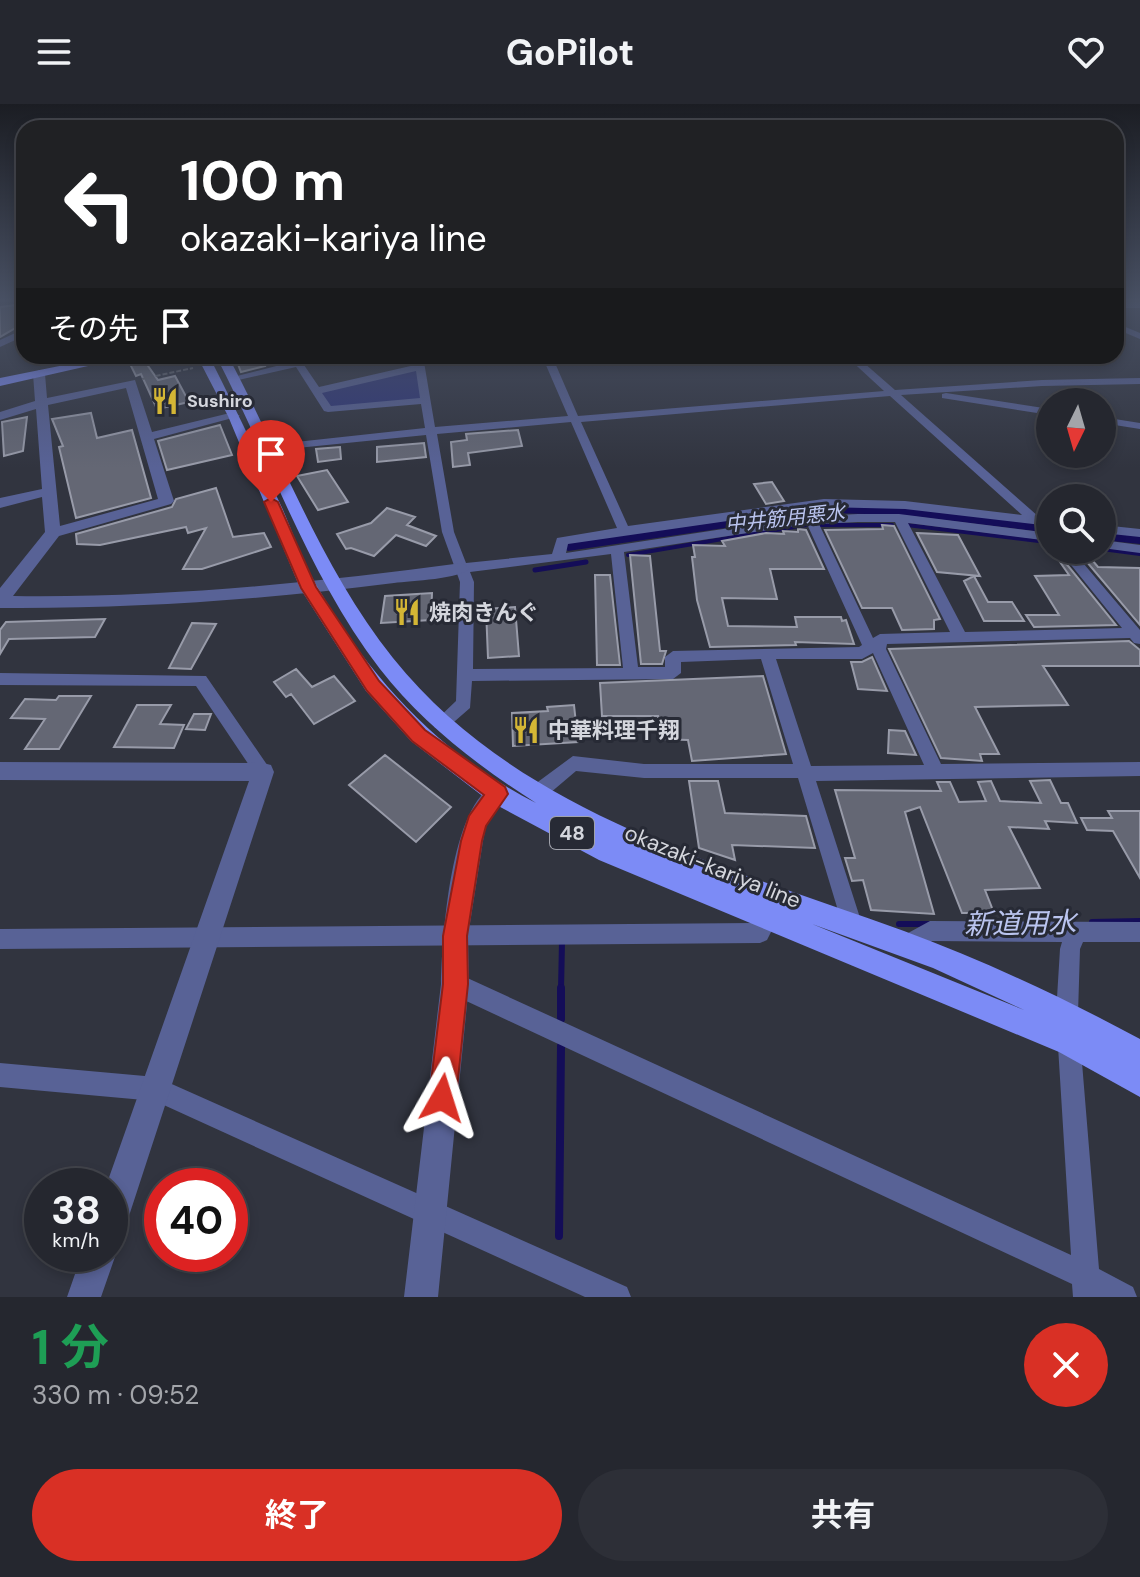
<!DOCTYPE html>
<html lang="ja">
<head>
<meta charset="utf-8">
<style>
	:root { --surface:#25272f; --page:#2d2f37; --text:#f1f3f6; --muted:#a3a5aa; --line:#42444b; --accent:#d93025 }
	body { margin:0; font-family:"DM Sans","Noto Sans JP",sans-serif; background:var(--page); color:var(--text); height:100vh; display:flex; flex-direction:column; font-size:30px; white-space:nowrap }
	* { box-sizing:border-box; margin:0 }
	p { font-size:26px; color:var(--muted) }
	.icon { flex:none; width:44px; height:44px; fill:none; stroke:currentColor; stroke-width:2; stroke-linecap:round; stroke-linejoin:round }
	.map { position:relative; height:1193px; overflow:hidden }
	.panel { display:flex; flex-direction:column; background:var(--surface); flex:1 }
	.panel>* { flex:none }
	.banner { position:absolute; left:16px; top:16px; width:1108px; height:244px; border-radius:24px; box-shadow:0 4px 12px #0003,0 0 0 2px var(--line); background:#202124; color:#fff; overflow:hidden }
	.needle { width:52px; rotate:185deg }
	.buttons { position:absolute; left:1036px; top:284px; display:grid; gap:16px }
	.buttons a { display:grid; place-items:center; width:80px; height:80px; border-radius:50%; background:var(--surface); box-shadow:0 4px 12px #0003,0 0 0 2px var(--line); font-size:40px }
	.speed { position:absolute; left:24px; top:1064px; display:flex; gap:16px; font-size:40px; font-weight:700; text-align:center }
	.speed>* { display:grid; place-content:center; width:104px; height:104px; border-radius:50%; background:var(--surface); box-shadow:0 4px 12px #0003,0 0 0 2px var(--line); line-height:1 }
	.speed small { font-size:20px; font-weight:400 }
	.speed .limit { border:12px solid #d22; background:#fff; color:#111 }
	.pin { position:absolute; display:grid; place-items:center; width:68px; height:68px; color:#fff; margin:-82px -34px; border-radius:50% 50% 50% 0; rotate:-45deg; box-shadow:0 0 8px #0007 }
	.pin .icon { rotate:45deg }
	.me { position:absolute; width:88px; margin:-44px; rotate:6deg; stroke-linejoin:round; filter:drop-shadow(0 0 6px #0008) }
	.turn { display:flex; align-items:center; gap:28px; height:168px; padding:0 32px; font-size:36px }
	.turn .icon { width:104px; height:104px; stroke-width:2.5 }
	.turn b { display:block; font-size:56px; line-height:68px }
	.then { display:flex; align-items:center; height:76px; padding:0 32px; background:#0003; gap:16px; font-size:30px }
	.round { display:grid; place-items:center; flex:none; width:84px; height:84px; border-radius:42px; background:var(--page) }
	.overview { display:flex; align-items:center; justify-content:space-between; height:136px; padding:0 32px }
	h1 { font-size:48px; font-weight:700; line-height:60px; color:#1e9e55 }
	.cta { display:flex; gap:16px; margin-top:auto; padding:16px 32px }
	.cta a { flex:1; height:92px; border-radius:48px; background:var(--accent); color:#fff; font-size:32px; font-weight:700; line-height:92px; text-align:center }
	.cta a+a { background:var(--page); color:var(--text) }
	header { display:flex; justify-content:space-between; align-items:center; height:104px; padding:0 32px; background:var(--surface); font-size:36px; font-weight:700 }
	.map>svg:first-child { display:block }
</style>
</head>
<body>
<header><svg class="icon" aria-label="menu" viewBox="0 0 24 24"><path d="M4 6h16M4 12h16M4 18h16"/></svg>GoPilot<svg class="icon" aria-label="heart" viewBox="0 0 24 24"><path d="M12 20l-8-8c-3-5 5-10 8-4 3-6 11-1 8 4z"/></svg></header>
<div class="map">
<svg width="1140" height="1193" viewBox="0 0 1140 1193">
	<rect width="100%" height="100%" fill="#31343f"/>
	<path fill="#2f3679" d="M421,265l3,32 -91,7 -15,-15z"/>
	<g fill="none" stroke-linecap="round" stroke-linejoin="round">
		<path stroke="#140d58" stroke-width="4" d="M817,421h75
			M907,421l140,17
			M1102,445l38,5
			M628,451l178,-30"/>
		<path stroke="#140d58" stroke-width="5" d="M535,466l51,-8"/>
		<path stroke="#140d58" stroke-width="6" d="M1092,818l48,-1
			M899,820h31
			M561,886l1,-48"/>
		<path stroke="#140d58" stroke-width="8" d="M561,915v-31
			M559,1132l2,-190"/>
		<path fill="#140d58" fill-rule="evenodd" d="M827,401l76,2 147,18v8l-147,-18 -76,-2 -259,38 -6,-4 6,-4z
			M1102,428l38,4v8l-38,-4z"/>
	</g>
	<path fill="#646774" stroke="#989ba9" stroke-width="2" d="M24,200v19l-24,14v-30z
		M135,252h6l17,24 17,-4 14,26 -32,7 -16,-35 -5,2 -6,-12 7,-2z
		M251,252h10l4,10 -24,6 -5,-13z
		M91,309l6,25 35,-8 19,68 -75,20 -17,-71 4,-1 -11,-27z
		M27,313l-4,34 -19,5 -2,-34z
		M220,321l12,30 -65,15 -9,-29z
		M518,326l4,16 -54,7 2,12 -17,2 -2,-25 16,-2 -1,-6z
		M424,339l2,14 -49,5v-15z
		M340,343l1,12 -23,3 -2,-13z
		M327,366l21,32 -30,8 -21,-34z
		M772,378l12,19 -18,3 -12,-20z
		M216,384l17,49 31,-4 7,14 -69,22h-19l23,-41 -18,5 -2,-6 -86,18 -23,-1 -1,-10 96,-27 4,-8z
		M387,404l28,9 -8,8 29,11 -10,10 -30,-11 -22,21 -23,-8 -5,1 -9,-15 34,-11z
		M882,421l12,1 46,93 -6,1v9l-32,1 -10,-22h-30l-37,-78 58,-1z
		M798,425l8,1 18,39h-54l7,30 -55,-1 6,28 69,1 -2,-10h46l1,4 4,-1 8,24 -59,-2 1,3 -86,2 -13,-47 -5,-43h3l-2,-12 32,1 -3,-5 44,-8 18,1 -1,-3 15,1z
		M917,429l41,2 22,41 -43,-4z
		M630,451l20,1 10,95h6l-4,13h-21z
		M1086,457h7l5,6 42,1v57z
		M1060,458h5l51,63 -82,2 -8,-12h33l-24,-39 34,-1z
		M595,471h15l10,90h-23z
		M974,472l14,26h24l12,19h-40l-20,-40z
		M432,489l-1,27 -50,3 4,-27z
		M515,503l4,49 -31,2 -2,-49z
		M105,515l-10,18 -86,2 -9,15v-24l6,-8z
		M192,519l24,1 -25,45 -22,-1z
		M1129,537l11,9v16h-97l25,39 -93,2 24,47h-19l2,7 -41,-3 -52,-109z
		M872,553l15,34 -29,-2 -7,-27h11z
		M296,565l16,18 22,-11 21,25 -41,23 -23,-30 -5,3 -12,-15z
		M763,572l23,78 -94,7 -4,-21 -29,-1 -1,-23h-56l-2,-33z
		M59,592h32l-32,53h-34l20,-30 -34,-1 14,-19 31,1z
		M137,601h34l-11,19 24,1 -10,23 -60,-1z
		M574,601l4,37 -65,4 -1,-33 36,-2 -1,-4z
		M194,610h17l-6,16 -19,-1z
		M889,626l16,1 11,24 -28,-2z
		M385,651l66,52 -35,35 -67,-57z
		M1050,676l11,23h7l9,20 -32,-2 4,8 -40,-2 31,61 -55,2 9,23h-32l-42,-106 -15,5 29,102 -63,-4 -8,-30 -11,1 -7,-23h10l-20,-68 106,1 -4,-9h13l9,20 27,-1 -8,-19 13,-1 9,20 41,2 -11,-22z
		M689,677h29l7,32 81,3 9,32 -83,-3 3,15 -36,-12z
		M1108,707h32v67l-27,-47 -26,-1 -6,-12h31z"/>
	<g fill="none" stroke-linecap="round" stroke-linejoin="round">
		<path stroke="#656871" stroke-width="2" stroke-dasharray="5 2" stroke-linecap="butt" d="M142,275l51,-11"/>
		<path fill="#586296" fill-rule="evenodd" d="M1116,219l24,10v6l-24,-10z
			M288,252h10l2,4 37,-4 -33,9 15,22 96,-22 -2,-9h10l12,71 133,-11 -26,-60h10l26,60 306,-25 -38,-35h10l39,34 147,-10 98,-2v6l-98,2 -141,9 138,122 11,1v8l-145,-17 -81,-2 -256,37 -2,9 235,-36 57,-3h41l151,19v8l-142,-18 57,109 157,-4 -63,-78h13l68,80v14l-6,-1 -4,-5 -243,6 -1,5 55,115 199,-2v14l-324,5 47,146 -3,7 -7,3 -7,-3 -3,-7 -45,-149h-154l-68,-7 -33,28 -6,2 -6,-2 -3,-6 3,-6 42,-31 71,8h149l-32,-105 -80,3v11l-8,6 -201,2 -2,27 -23,20h-12l-2,-5 23,-22 4,-119 -18,-50 -16,-97 -129,13 -29,9 -6,-3 34,-12 129,-14 -4,-24 -93,8 -4,-1 -28,-44 -62,14 -5,-3 63,-16zM416,267l4,27 -89,8 -9,-13zM890,292l132,119 -117,-14 -81,-2 -196,27 -47,-104zM571,318l46,106 -60,10 -5,16 -86,9 -12,-31 -17,-98zM858,418h37l55,110 -70,2 -7,4 -54,-114zM807,420l55,121 -3,2 -186,4 -8,6v10h-27l-14,-115zM611,450l12,114 -150,1 1,-87 -4,-10zM873,549l51,112 -113,1 -35,-107h86z
			M946,289l104,16v6l-108,-17v-4z
			M1102,313l38,6v6l-38,-6z
			M1102,421l38,4v8l-38,-4z
			M1102,436l38,5v8l-38,-5z
			M0,569l206,3 66,96 -3,5 -6,2 -6,-2 -61,-91 -196,-1z
			M769,802l7,3 3,7 -12,24 -7,3 -760,6v-20l754,-6 8,-14z
			M930,817l210,1v20h-57l-3,7 -2,65 21,255 34,18 4,10h-64l-1,-13 -625,-292 -3,-8 3,-8 8,-3 8,3 608,279 -15,-241 4,-65 2,-7 -130,-1 -26,14 -7,-3 -3,-7 3,-7z
			M0,959l156,14 471,210 4,10h-46l-430,-196 -155,-14z"/>
		<path fill="#586296" fill-rule="evenodd" d="M1116,198h24v6h-24z
			M24,225v7l-24,11v-7z
			M39,266l6,4 2,24 88,-18 17,52 82,-20 6,4 -86,23 20,62 -3,3 -112,32 -46,60c150,2 300,-13 449,-33l8,5c-9,11 -59,13 -76,15 -131,17 -262,26 -394,25v-20l45,-56 -3,-35 -42,11v-10l42,-9 -6,-80 -36,11v-8l35,-11 -2,-27zM126,284l32,111 -98,27 -12,-121z
			M0,658l263,1 8,2 3,7 -147,450 -5,12 -12,5v-53h-4l143,-405 -249,-1z
			M497,680l8,3 3,7 -22,32 -3,15 -15,95 1,48 -31,313h-34l37,-313c1,-44 9,-183 56,-200z
			M110,1138l6,12 -15,43h-34l15,-43h28z"/>
		<path fill="#7c8bf6" fill-rule="evenodd" d="M109,252h23l-132,30v-8z
			M197,252h12c26,51 50,102 74,154 11,26 21,54 35,78 55,94 121,165 218,215 -58,-37 -113,-79 -156,-134 -72,-94 -110,-209 -164,-313h12c54,101 93,212 165,302 126,157 331,207 511,273 81,30 160,67 236,108v58l-81,-45 -460,-192 -110,-59 -78,-60 -45,-50 -66,-103 -72,-172zM812,820l121,44 91,42z"/>
	</g>
	<linearGradient id="sky" x2="0" y2="1"><stop stop-color="#1b1d23"/><stop offset="0.54" stop-color="#485063"/><stop offset="1" stop-color="#485063" stop-opacity="0"/></linearGradient>
	<rect width="1140" height="364" fill="url(#sky)"/>
	<path fill="#d93025" stroke="#8d1f18" stroke-width="2" d="M271,394l7,4 38,85 63,94 46,49 80,57 3,7 -22,32 -4,15 -15,95 1,48 -12,114 -4,9 -10,4 -9,-4 -4,-9 14,-114v-48l18,-95 8,-25 15,-21 -72,-54 -45,-50 -66,-103 -37,-86z"/>
	<defs>
		<g id="restaurant-bare" transform="scale(2.16)"><path d="M-5-6h1v4h1v-4h1v4h1v-4h1v5L-1.5 .5V6h-2V.5L-5-1ZM5-6V6H3V1.5H1.5Q1.5-4 5-6Z" fill="#d4b635" stroke="#272a35" stroke-width="2.5" paint-order="stroke"/></g>
	</defs>
	<g fill-rule="evenodd">
		<use href="#restaurant-bare" x="165" y="297"/>
		<use href="#restaurant-bare" x="407" y="508"/>
		<use href="#restaurant-bare" x="526" y="626"/>
	</g>
	<g text-anchor="middle" stroke-width="6" stroke-linejoin="round" paint-order="stroke">
		<g font-size="18" font-weight="bold" fill="#d4d6dd" stroke="#272a35" text-anchor="start">
			<text x="187" y="303">Sushiro</text>
		</g>
		<g font-size="20" font-style="italic" fill="#bac4ef" stroke="#272a35">
			<text transform="translate(785 414) rotate(-6)" y="7">中井筋用悪水</text>
		</g>
		<rect fill="#272a35" stroke="#a0a2ab" stroke-width="2" x="550" y="713" width="44" height="32" rx="6"/>
		<g font-size="20" font-weight="bold" fill="#d4d6dd">
			<text x="572" y="736">48</text>
		</g>
		<g font-size="22" font-weight="bold" fill="#d4d6dd" stroke="#272a35" text-anchor="start">
			<text x="429" y="516">焼肉きんぐ</text>
			<text x="548" y="634">中華料理千翔</text>
		</g>
		<g font-size="22" fill="#d4d6dd" stroke="#272a35">
			<text transform="translate(713 762) rotate(22)" y="8">okazaki-kariya line</text>
		</g>
		<g font-size="28" font-style="italic" fill="#bac4ef" stroke="#272a35">
			<text transform="translate(1020 819) rotate(-1)" y="10">新道用水</text>
		</g>
	</g>
</svg>
<div class="buttons">
<a><svg class="needle" viewBox="-14 -14 28 28"><path d="M0-13l5 13h-10z" fill="#e53935"/><path d="M0 13l5-13h-10z" fill="#a3a5aa"/></svg></a>
<a><svg class="icon" aria-label="search" viewBox="0 0 24 24"><circle cx="10" cy="10" r="6"/><path d="M15 15l6 6"/></svg></a>
</div>
<div class="speed"><div>38<small>km/h</small></div><div class="limit">40</div></div>
<div class="pin" style="left:271px;top:398px;background:#d93025"><svg class="icon" aria-label="arrive" viewBox="0 0 24 24"><path d="M6 21V4h12l-3 4 3 4H6"/></svg></div>
<svg class="me" style="left:442px;top:994px" viewBox="-20 -20 40 40"><path d="M0-17L14 15 0 8-14 15z" fill="#d93025" stroke="#fff" stroke-width="4"/></svg>
<div class="banner">
<div class="turn"><svg class="icon" aria-label="left" viewBox="0 0 24 24"><path d="M17 20v-9H6M10 6l-5 5 5 5"/></svg><div><b>100 m</b>okazaki-kariya line</div></div>
<div class="then">その先<svg class="icon" aria-label="arrive" viewBox="0 0 24 24"><path d="M6 21V4h12l-3 4 3 4H6"/></svg></div>
</div>
</div>
<section class="panel">
<div class="overview"><div><h1>1 分</h1><p>330 m · 09:52</p></div><a class="round" style="background:#d93025;color:#fff"><svg class="icon" aria-label="close" viewBox="0 0 24 24"><path d="M6 6l12 12M18 6L6 18"/></svg></a></div>
<div class="cta"><a>終了</a><a>共有</a></div>
</section>
</body>
</html>
